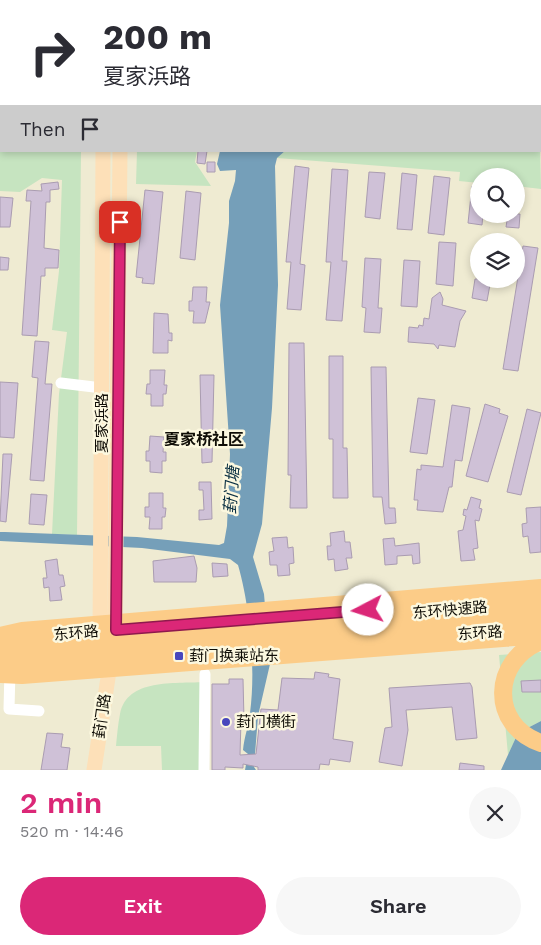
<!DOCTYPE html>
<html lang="en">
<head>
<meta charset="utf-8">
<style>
	:root { --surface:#fff; --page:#f7f7f7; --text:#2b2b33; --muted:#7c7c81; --accent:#db2777 }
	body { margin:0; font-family:"Work Sans","Noto Sans SC",sans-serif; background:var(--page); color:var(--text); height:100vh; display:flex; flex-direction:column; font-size:19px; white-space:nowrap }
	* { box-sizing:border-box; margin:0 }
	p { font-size:16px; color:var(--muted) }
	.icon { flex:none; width:28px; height:28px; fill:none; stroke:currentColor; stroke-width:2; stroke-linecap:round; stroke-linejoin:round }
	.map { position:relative; height:770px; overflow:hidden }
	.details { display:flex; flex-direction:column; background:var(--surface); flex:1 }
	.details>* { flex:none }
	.top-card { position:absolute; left:0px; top:0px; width:541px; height:152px; box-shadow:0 2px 8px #0003; background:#fff; color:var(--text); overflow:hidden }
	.buttons { position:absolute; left:470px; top:168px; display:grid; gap:10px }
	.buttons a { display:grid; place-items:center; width:55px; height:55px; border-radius:50%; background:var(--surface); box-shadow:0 2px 8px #0003; font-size:25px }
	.pin { position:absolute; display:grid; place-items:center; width:42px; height:42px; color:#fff; margin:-21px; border-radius:10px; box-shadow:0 2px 8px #0006 }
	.me { position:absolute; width:55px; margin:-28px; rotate:265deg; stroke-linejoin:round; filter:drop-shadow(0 0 4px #0008) }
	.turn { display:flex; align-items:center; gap:18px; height:105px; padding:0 20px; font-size:22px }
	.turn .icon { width:65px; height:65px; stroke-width:2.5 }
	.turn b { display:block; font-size:35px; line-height:42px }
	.then { display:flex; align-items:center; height:48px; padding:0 20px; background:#0003; gap:10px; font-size:19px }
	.round { display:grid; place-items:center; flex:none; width:52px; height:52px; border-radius:26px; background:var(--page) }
	.summary { display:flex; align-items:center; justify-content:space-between; height:85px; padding:0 20px }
	h1 { font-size:30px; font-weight:600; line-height:38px; color:var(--accent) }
	.primary-button { display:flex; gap:10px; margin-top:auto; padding:10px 20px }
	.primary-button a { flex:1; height:58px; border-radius:30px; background:var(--accent); color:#fff; font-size:20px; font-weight:600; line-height:58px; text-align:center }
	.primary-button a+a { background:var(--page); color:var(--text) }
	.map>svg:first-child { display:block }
</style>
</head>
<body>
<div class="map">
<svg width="541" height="770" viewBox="0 0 541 770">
	<rect width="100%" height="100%" fill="#efebd2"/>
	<path fill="#c6e4c0" d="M0,109l1,42h80l-4,384 -25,-1 7,-140 8,-62 -15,-2 7,-59 3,-91 -20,-2 -22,14 -20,-1z
		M540,146l1,43 -25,-3v-10h-37v7l-20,-2 1,-9 -183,-14 8,-7h255z
		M137,151h60l-2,11 16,24 -75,-2z
		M541,652v69l-23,12 -10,22 -9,-100z
		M203,682l-1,88h-40l-1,-24h-45c1,-11 2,-22 4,-32 7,-36 55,-30 83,-32z"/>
	<path fill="#759fb9" d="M220,151h65l-8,7 -2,8 3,119 -6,123 -10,116 -9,33 11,37 6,70 -12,52 -4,51 2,3h-11l3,-16 -5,-4c1,-13 6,-25 7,-37 6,-44 0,-107 -12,-148l-8,-6 -88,-11 -142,-7v-9h5l132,5 82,8 5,-2 3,-17 3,-72 -10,-149 9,-82v-22l6,-20 1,-11 -16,1 -3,-7z
		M541,721v49h-40l17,-37z"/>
	<path fill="#cfc1d7" stroke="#aa9cb1" d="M198,151h9l-2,13 -8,-1z
		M207,162h8v10h-8z
		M295,166l14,2 -9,96 5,1 -4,45 -14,-1 4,-47h-5z
		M332,169l16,1 -6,91h5l-5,60 -16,-1 5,-58h-5z
		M369,172l16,1 -5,46 -15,-2z
		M402,173l15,2 -5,55 -15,-1z
		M434,176l16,2 -6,57 -16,-2z
		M58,182l1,7 -9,1v12h-4l-2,46 15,2 -1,18h-13v8h-4l-4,60 -15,-1 9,-134h-5l1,-11 15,1 -1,-7z
		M472,186h7v28h4l-1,11 -14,-2z
		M145,190l18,2 -9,92 -12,-1 1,-5 -7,-1z
		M186,191l15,2 -6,67 -15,-2z
		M0,197l13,1 -3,29h-10z
		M508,214h12l-1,14 -13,-1z
		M439,242l17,1 -3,43 -17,-2z
		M523,246l15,2 -20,123 -15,-2z
		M0,257l9,1 -1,12h-8z
		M365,258l16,1 -3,49h4l-2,25 -16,-1 2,-24 -4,-1z
		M404,260l16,1 -3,46 -16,-1z
		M475,279h16l-4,22 -15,-3z
		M193,287h14l-1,15h4l-5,21h-12l1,-12h-5v-10h3z
		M440,292l3,7 -1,6 24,6 -6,10 -5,26 -16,-2 -1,4 -4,-5 -26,-2 1,-15 9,1 1,-3 4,1 1,-8 5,1 3,-21z
		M154,313l14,1 1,19h3v8l-4,-1v13h-15z
		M35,341l14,1 -4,42h7l-8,97 -14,-1 8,-102 -6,-1z
		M289,343h15l3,165h-17l1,-33h-3z
		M329,356h14v92h4l1,50h-15v-59h-4z
		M371,367h15l3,141h6l1,15 -11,1 -3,-27h-9z
		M150,370h15l-1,15h3l-1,9h-3v12h-12v-12h-5l1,-10h3z
		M200,375h14l-2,87 -10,1z
		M0,382l18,1 -4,55 -14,-1z
		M418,398l17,2 -8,54 -17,-2z
		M485,404l15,5 -1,4 9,3 -20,66 -22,-6z
		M452,405l18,3 -8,53 -7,-1 -3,27h-3l-6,25 -26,-2 1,-10h-4l3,-31 4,1v-5l22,2z
		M527,409l14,4 -20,82 -14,-3z
		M150,436l14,1 -1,15h3v9h-4v12l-12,-1v-11h-4v-10h3z
		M3,454h9l-6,68 -6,-1z
		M199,482h12l1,37 -13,1v-10h5l-1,-20h-4z
		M149,493h14v15h3l-1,9h-3v12h-13l1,-12h-5v-10h4z
		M31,494l16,1 -3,30 -15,-1z
		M471,497l10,3 -2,8 3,1 -3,12 -4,-1 3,28 -5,1 2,11 -14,1 -3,-30 5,-1 3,-14 -3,-1 1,-6 3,1z
		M541,507v45l-11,1 -2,-17 -5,1 -1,-13 5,-1 -1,-15z
		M344,531l1,11h5l2,16h-6l2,11 -13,2 -1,-12 -6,1 -1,-14h4l-1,-13z
		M287,537l1,11 5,-1 1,16 -5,1 1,11 -12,1 -1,-11h-7l-1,-13 5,-1 -2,-13z
		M394,538l1,8 24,-3 1,20 -7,1 -1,-9 -15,1v8l-12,1 -2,-26z
		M194,556l3,12 -1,14h-42l-1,-21z
		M57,559l2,16h4l2,11 -5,1 2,13 -12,1 -1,-14 -5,1 -1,-10h4l-2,-17z
		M212,563l15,1 1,12 -15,1z
		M315,672l14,2 -1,3 12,2 -7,60 20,3 -3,20 -20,-3 -1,6 -9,-1 -1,6h-61v-3l-15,-3v4l-18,-1v3h-13v-86h17v-5h14l1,41h-3l-1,35 16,-1 5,-45 17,1 4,-32 32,1z
		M541,680v12h-19l-1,-11z
		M470,683l2,4 5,51 -21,2 -4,-33 -46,3 2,20 -6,36 -23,-4 6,-34 7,-1 -3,-39z
		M47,733l16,1 -2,13 9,1 -3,22h-26z
		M460,763l24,3v4h-25z"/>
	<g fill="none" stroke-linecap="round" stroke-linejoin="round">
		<path stroke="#fff" stroke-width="11" d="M61,383l41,5
			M10,670l-1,39 30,2
			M204,770l1,-96"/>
		<path stroke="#fde0b8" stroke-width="15" d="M0,54h1
			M540,86h1
			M0,88h1
			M540,127h1
			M100,635l3,-484
			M115,635l5,-484
			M94,770l17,-112"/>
		<path stroke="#fccc88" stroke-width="18" d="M0,64h1
			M0,79h1
			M540,101h1
			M540,116h1
			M0,636l22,-5 519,-43
			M541,641c-49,19 -52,84 0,102
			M0,647l541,-44
			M0,663l541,-43
			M0,674l22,1 519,-40"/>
	</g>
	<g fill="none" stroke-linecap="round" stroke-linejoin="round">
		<g stroke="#8e194d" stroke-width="12">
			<path id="route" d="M120,222l-4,408 252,-20"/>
		</g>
		<use href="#route" stroke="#db2777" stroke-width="9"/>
	</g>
	<g fill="#4847bd" stroke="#fcf8df" stroke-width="2">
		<rect x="174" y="651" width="10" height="10" rx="2.5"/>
		<circle cx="226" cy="722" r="5"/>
	</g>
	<g text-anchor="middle" stroke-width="5" stroke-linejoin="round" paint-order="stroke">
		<g font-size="15" fill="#0f0d06" stroke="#fcf8df">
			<text transform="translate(102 423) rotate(-90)" y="5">夏家浜路</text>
			<text transform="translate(450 610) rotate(-5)" y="5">东环快速路</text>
			<text transform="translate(76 633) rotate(-5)" y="5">东环路</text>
			<text transform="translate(480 633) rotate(-4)" y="5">东环路</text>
			<text transform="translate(102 716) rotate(-82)" y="5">葑门路</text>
		</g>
		<g font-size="15" fill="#0f0d06" stroke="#fcf8df" text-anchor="start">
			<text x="189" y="661">葑门换乘站东</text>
			<text x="236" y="727">葑门横街</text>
		</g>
		<g font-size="16" font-weight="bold" fill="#0f0d06" stroke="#fcf8df">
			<text x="204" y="445">夏家桥社区</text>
		</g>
		<g font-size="16" font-style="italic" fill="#082e41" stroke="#fcf8df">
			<text transform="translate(231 490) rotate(-86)" y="6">葑门塘</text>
		</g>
	</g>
</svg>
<div class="buttons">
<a><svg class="icon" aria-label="search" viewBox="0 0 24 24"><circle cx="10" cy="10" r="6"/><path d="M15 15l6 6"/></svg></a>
<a><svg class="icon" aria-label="layers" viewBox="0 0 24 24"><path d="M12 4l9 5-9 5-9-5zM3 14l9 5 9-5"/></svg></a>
</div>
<div class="pin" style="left:120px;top:222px;background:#d93025"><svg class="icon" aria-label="arrive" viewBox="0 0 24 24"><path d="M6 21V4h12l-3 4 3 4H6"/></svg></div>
<svg class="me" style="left:368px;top:610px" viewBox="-20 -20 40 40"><circle r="19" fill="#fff"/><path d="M0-13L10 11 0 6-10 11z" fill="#db2777"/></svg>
<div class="top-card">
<div class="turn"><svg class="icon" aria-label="right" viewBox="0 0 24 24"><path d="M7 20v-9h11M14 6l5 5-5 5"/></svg><div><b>200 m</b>夏家浜路</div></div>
<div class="then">Then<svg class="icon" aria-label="arrive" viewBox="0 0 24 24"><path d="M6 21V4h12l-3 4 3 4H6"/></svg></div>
</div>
</div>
<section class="details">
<div class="summary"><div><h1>2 min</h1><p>520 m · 14:46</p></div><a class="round"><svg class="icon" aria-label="close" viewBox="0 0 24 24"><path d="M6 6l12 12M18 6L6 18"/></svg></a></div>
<div class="primary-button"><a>Exit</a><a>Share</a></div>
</section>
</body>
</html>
